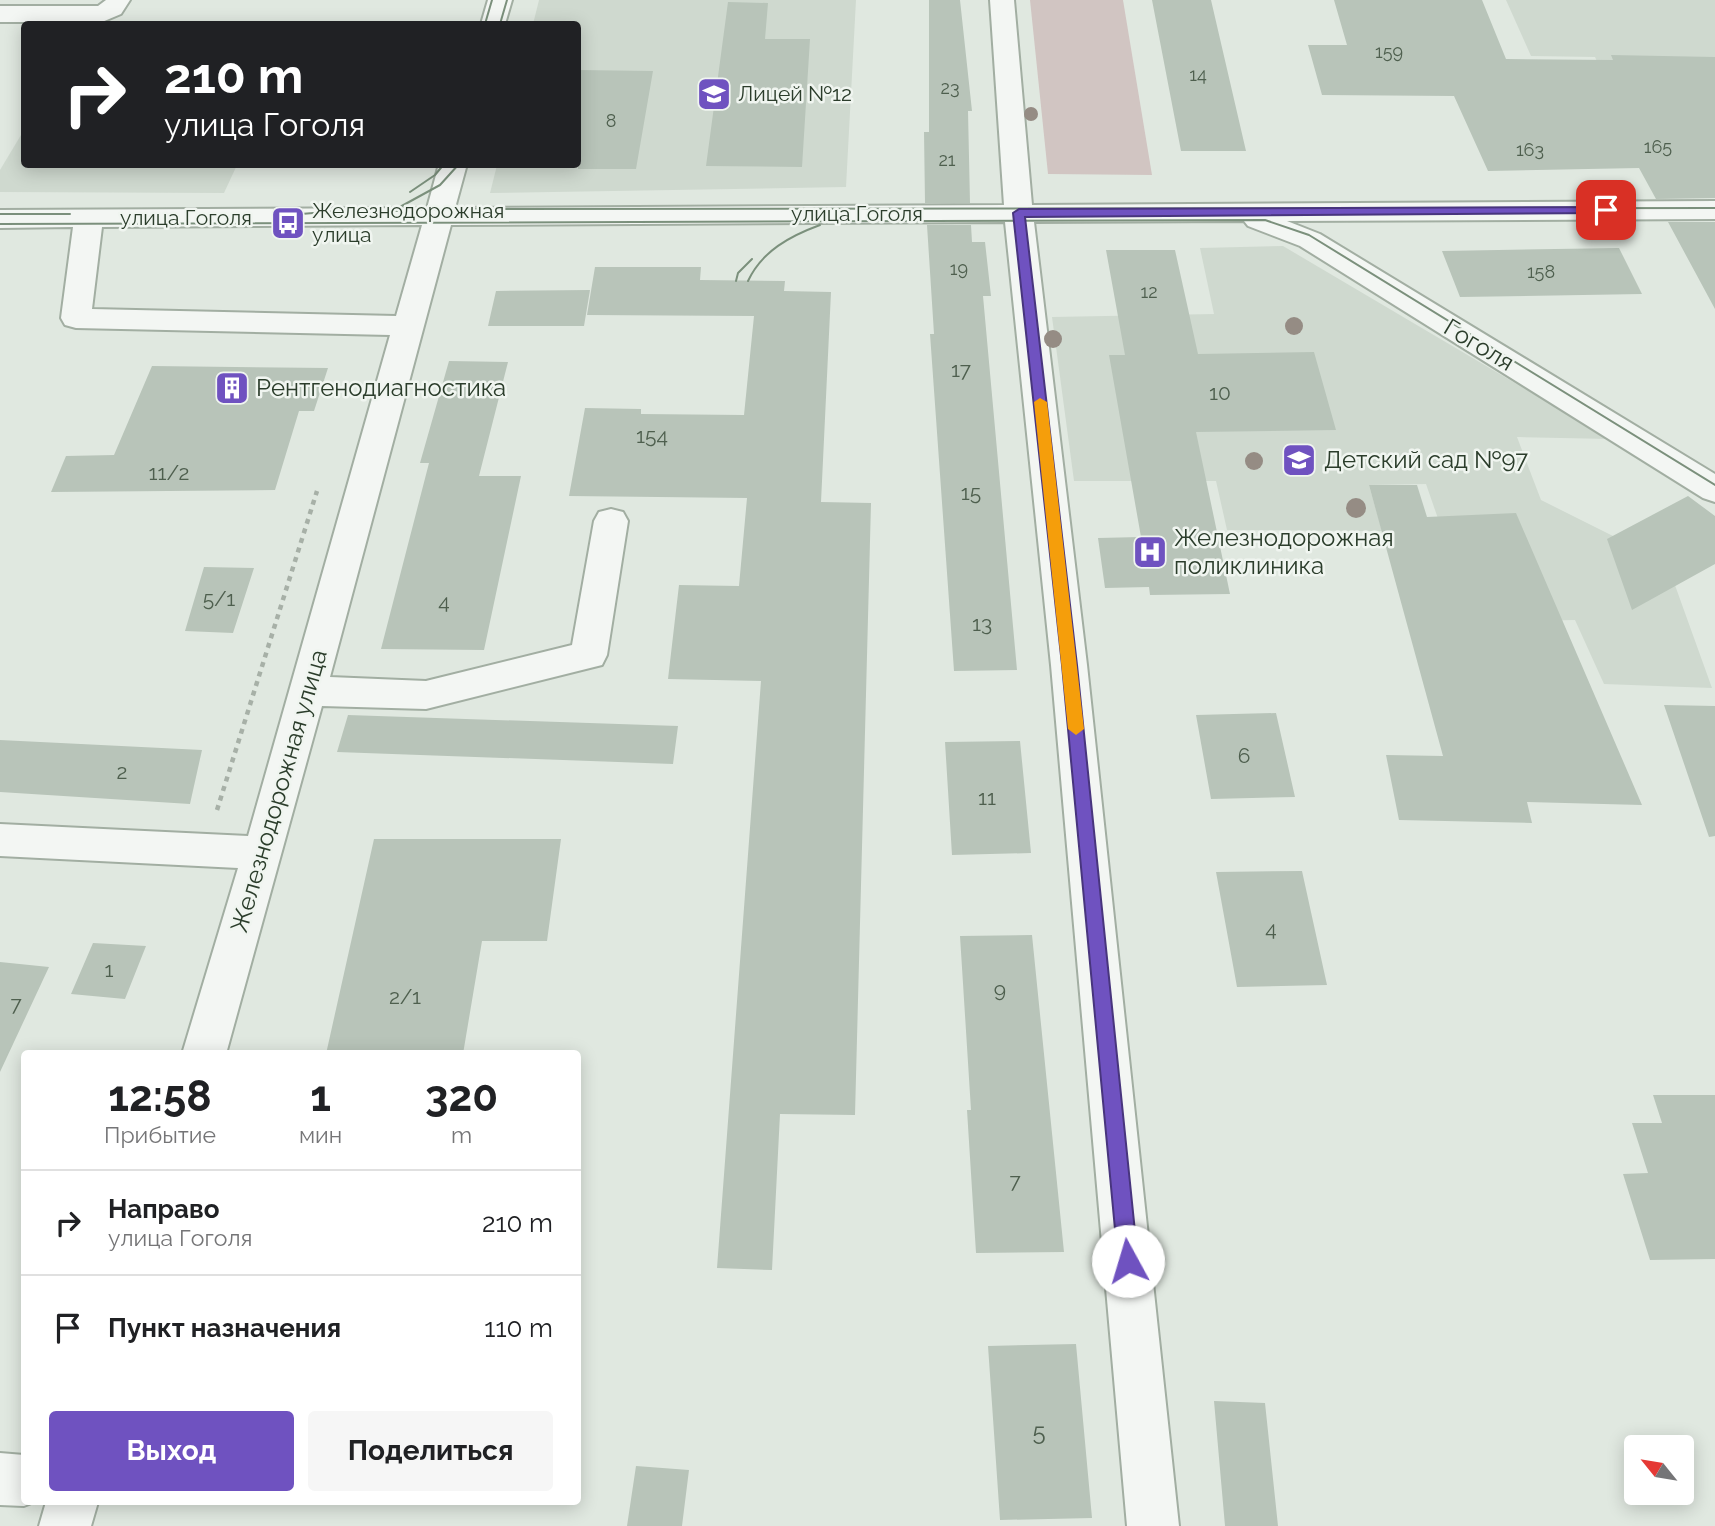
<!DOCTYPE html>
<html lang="ru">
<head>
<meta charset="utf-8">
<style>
	:root { --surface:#fff; --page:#f6f6f6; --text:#202124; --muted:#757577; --line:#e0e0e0; --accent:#6f52c0 }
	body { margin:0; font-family:Raleway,sans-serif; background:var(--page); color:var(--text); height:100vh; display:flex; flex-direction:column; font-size:26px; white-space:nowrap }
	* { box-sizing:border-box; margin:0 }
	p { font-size:23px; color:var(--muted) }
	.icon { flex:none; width:38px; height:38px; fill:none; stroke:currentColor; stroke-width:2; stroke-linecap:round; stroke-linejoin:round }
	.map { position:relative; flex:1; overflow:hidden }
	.sheet { position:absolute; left:21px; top:1050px; width:560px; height:455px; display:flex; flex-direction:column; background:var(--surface); border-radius:7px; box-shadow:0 4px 18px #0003 }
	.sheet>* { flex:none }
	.banner { position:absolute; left:21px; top:21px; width:560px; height:147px; border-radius:7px; box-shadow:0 4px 18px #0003; background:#202124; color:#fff; overflow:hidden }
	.needle { width:46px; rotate:300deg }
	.fabs { position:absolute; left:1624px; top:1435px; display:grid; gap:14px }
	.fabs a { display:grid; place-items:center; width:70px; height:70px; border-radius:7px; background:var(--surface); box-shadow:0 4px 18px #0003; font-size:35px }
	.pin { position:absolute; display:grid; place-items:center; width:60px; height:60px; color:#fff; margin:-30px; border-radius:14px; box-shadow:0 4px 10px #0006 }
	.me { position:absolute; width:77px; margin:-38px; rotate:354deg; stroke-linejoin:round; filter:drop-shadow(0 0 5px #0008) }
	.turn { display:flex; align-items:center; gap:24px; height:147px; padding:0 28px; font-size:32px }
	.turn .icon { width:91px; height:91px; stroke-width:2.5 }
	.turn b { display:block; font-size:49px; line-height:60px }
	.eta { display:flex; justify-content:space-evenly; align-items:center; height:119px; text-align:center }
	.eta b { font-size:42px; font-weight:700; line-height:49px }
	.button { display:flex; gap:14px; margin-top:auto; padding:14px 28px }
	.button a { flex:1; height:80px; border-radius:7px; background:var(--accent); color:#fff; font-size:28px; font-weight:700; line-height:80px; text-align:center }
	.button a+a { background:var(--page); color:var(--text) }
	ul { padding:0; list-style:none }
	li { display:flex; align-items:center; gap:21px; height:105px; padding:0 28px; border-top:2px solid var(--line) }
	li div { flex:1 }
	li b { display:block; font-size:26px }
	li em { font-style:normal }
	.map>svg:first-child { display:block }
</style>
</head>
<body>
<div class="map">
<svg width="1715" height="1526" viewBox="0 0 1715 1526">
	<rect width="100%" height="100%" fill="#e0e8e0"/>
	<path fill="#cfd9cf" d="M539,0h317l-10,187 -356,6 7,-28 81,-1v-140h-45z
		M1506,0h209v114h-93l-27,-57 -64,-1z
		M24,130v34l213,1 -13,28 -224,-1v-22z
		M1283,246l327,193 -93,-2 24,63 126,63 45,125 -108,-4 -29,-64 -101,2 -48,-138 -57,1 13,46 -155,-1 -11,-49h-142l-22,-164 162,-3 -14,-66z"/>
	<path fill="#d1c5c2" d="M1030,0h93l29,175 -104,-1z"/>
	<path fill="#b8c4b9" d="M929,0h31l12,111h-4l2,92h-45l-1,-71h5z
		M1152,0h59l35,151h-65z
		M1334,0h148l24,59 107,1 -2,-5 104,2v141l-59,1 -17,-31 -151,3 -34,-75 -132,-1 -14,-50h39z
		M728,2l40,1 -3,36h45l-8,128 -96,-1z
		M578,70l75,1 -17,98h-58z
		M1668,222h47v87z
		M927,225h44l1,17h13l6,54h-8l34,374 -63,1 -24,-337h4z
		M1619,248l23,46 -182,3 -18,-46z
		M1106,250h69l23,104 116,-2 22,78 -140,2 34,162 -80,1 -1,-8 -44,1 -7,-50 43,-1 -32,-182h16z
		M595,267h106l-1,13 85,1 -1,10 47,1 -10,210 50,1 -16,612 -75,-1 -8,156 -55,-2 44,-587 -93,-2 11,-94 60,1 8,-88 -178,-2 16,-88 56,1v5l103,1 10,-99 -167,-1z
		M590,290l-6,36h-96l8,-35z
		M449,361l59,1 -29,114h42l-37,174 -103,-1 48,-186h-9z
		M152,366l176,2 -14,43h-15l-24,79 -224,2 15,-36 48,-1z
		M1369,485h48l10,32 89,-4 126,292 -115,-3 5,21 -133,-3 -13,-65 57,1z
		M1688,496l27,20v48l-83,46 -25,-71z
		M204,567l50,1 -21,65 -48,-2z
		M1664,705l51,1v130l-6,1z
		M1276,713l19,84 -84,2 -15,-84z
		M348,715l330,11 -5,38 -336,-12z
		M0,740l202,10 -12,54 -190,-12z
		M1020,741l11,112 -79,2 -7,-113z
		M374,839h187l-14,102h-65l-19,113h-137z
		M1302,871l25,114 -90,2 -21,-115z
		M1032,935l32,317 -88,1 -9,-143h4l-11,-174z
		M93,943l53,3 -21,53 -54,-5z
		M0,962l49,5 -49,105z
		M1653,1095h62v164l-65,1 -27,-86 25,-1 -16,-50h30z
		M1076,1344l16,174 -92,2 -12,-174z
		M1214,1401l51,2 13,123h-53z
		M636,1466l53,4 -7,56h-55z"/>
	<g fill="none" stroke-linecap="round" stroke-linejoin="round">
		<g stroke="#a2aea2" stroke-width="4">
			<path id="minor" d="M106,0h24l-9,14 -19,8h-102v-16h98z
				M488,0h24l-7,24h-24z
				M990,0h24l18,205 683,-4v18l-428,2 33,13 395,240v28l-12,-4 -403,-252 -52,-20 -4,-5 -210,1 53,443 92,861h-52l-76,-861 -46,-443 -554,3 -121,452 96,4 146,-36 22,-124 5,-9 12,-3 12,3 5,9 -21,134 -5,10 -176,44 -104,-3 -96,348h-44l56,-186 -238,-12v-32l248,12 142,-501 -314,-7 -11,-3 -4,-7 12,-91 -73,1v-18l427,-2 12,-44h28l-12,44 549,-3zM422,225l-26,91 -304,-7 10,-82z
				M0,1453l24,2v47h10l-10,4 -24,-1z
				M46,1502h52l-7,24h-52z"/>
		</g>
		<path stroke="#a7b0a7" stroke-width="4.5" stroke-dasharray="5 5" stroke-linecap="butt" d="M217,810l100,-319"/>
		<use href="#minor" fill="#f3f6f3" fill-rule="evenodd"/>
		<path stroke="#7b907c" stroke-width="2" d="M485,24l7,-24
			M500,24l7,-24
			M410,192l25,-17 9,-11
			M398,208l42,-23 19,-21
			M343,213l96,-4 1276,-1
			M0,214h70
			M301,214l49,-4
			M0,224l1265,-4 44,15 406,250
			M736,281l2,-8 14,-14
			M748,281c14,-30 42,-45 72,-56"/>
	</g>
	<g fill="#958c84">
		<circle cx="1031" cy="114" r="7"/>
		<circle cx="1294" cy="326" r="9"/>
		<circle cx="1053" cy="339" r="9"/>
		<circle cx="1254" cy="461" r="9"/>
		<circle cx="1356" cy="508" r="10"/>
	</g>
	<path fill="#6f52c0" stroke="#48357d" stroke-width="2" d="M1606,207l6,3 -2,3 -585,4 52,448 61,596 -3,7 -7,3 -7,-3 -3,-7 -56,-596 -49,-452 6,-4z"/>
	<path fill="#f59e0b" d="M1040,398l7,4 37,327 -8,6 -8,-6 -34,-327z"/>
	<defs>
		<g id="school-square" transform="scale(1.75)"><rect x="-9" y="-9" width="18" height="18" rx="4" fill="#6f52c0" stroke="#f0f5f0"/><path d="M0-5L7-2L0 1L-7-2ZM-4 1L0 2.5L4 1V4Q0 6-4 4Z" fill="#fff"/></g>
		<g id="bus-square" transform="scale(1.75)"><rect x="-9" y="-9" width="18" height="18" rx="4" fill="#6f52c0" stroke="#f0f5f0"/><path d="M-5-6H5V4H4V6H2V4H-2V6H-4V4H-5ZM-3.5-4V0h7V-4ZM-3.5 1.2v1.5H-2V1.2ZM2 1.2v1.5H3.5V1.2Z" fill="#fff"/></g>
		<g id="building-square" transform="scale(1.75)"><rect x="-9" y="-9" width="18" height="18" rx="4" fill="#6f52c0" stroke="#f0f5f0"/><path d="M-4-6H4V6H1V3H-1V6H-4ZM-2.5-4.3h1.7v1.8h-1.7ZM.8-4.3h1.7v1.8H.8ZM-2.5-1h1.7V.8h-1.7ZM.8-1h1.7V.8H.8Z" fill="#fff"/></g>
		<g id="hospital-square" transform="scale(1.75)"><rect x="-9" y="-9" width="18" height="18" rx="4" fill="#6f52c0" stroke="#f0f5f0"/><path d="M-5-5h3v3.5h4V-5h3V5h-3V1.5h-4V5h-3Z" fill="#fff"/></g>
	</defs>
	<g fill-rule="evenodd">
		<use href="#school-square" x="714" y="94"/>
		<use href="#bus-square" x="288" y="223"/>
		<use href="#building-square" x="232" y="388"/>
		<use href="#school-square" x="1299" y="460"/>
		<use href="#hospital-square" x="1150" y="552"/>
	</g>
	<g text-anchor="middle" stroke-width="5" stroke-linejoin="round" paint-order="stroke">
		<g font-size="18" fill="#4e5f4e">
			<text x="1389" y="58">159</text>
			<text x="1198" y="81">14</text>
			<text x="950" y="94">23</text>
			<text x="611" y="127">8</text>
			<text x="1658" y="153">165</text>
			<text x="1530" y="156">163</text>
			<text x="947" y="166">21</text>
			<text x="959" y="275">19</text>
			<text x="1541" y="278">158</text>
			<text x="1149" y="298">12</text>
		</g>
		<g font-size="21" fill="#2b3d2b" stroke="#f0f5f0" text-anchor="start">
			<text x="738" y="101">Лицей №12</text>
			<text x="312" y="218">Железнодорожная<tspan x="312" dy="24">улица</tspan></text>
		</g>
		<g font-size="21" fill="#2b3d2b" stroke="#f0f5f0">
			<text x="857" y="221">улица Гоголя</text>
			<text x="186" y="225">улица Гоголя</text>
		</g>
		<g font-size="21" fill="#4e5f4e">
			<text x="961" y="377">17</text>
			<text x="1220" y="400">10</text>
			<text x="652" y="443">154</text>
			<text x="169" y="480">11/2</text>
			<text x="971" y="500">15</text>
			<text x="219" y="606">5/1</text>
			<text x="444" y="609">4</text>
			<text x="982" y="631">13</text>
			<text x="1244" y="763">6</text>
			<text x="122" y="779">2</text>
			<text x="987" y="805">11</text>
			<text x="1271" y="936">4</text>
			<text x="109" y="977">1</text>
			<text x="1000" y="997">9</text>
			<text x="405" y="1004">2/1</text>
			<text x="16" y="1011">7</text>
			<text x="1015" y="1188">7</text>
		</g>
		<g font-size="24" fill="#2b3d2b" stroke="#f0f5f0">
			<text transform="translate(1479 345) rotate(31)" y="8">Гоголя</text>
			<text transform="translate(279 791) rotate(-74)" y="8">Железнодорожная улица</text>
		</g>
		<g font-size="24" fill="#2b3d2b" stroke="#f0f5f0" text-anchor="start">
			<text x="256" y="396">Рентгенодиагностика</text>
			<text x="1324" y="468">Детский сад №97</text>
			<text x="1174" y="546">Железнодорожная<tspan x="1174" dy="28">поликлиника</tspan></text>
		</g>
		<g font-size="24" fill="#4e5f4e">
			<text x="1039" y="1440">5</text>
		</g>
	</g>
</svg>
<div class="fabs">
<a><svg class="needle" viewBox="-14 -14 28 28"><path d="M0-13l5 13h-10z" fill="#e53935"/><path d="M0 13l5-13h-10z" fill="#757577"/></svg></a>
</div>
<div class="pin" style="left:1606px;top:210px;background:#d93025"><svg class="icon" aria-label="arrive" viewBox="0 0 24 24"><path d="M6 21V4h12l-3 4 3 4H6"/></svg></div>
<svg class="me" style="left:1128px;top:1261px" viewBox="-20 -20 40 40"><circle r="19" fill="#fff"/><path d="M0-13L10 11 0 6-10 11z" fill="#6f52c0"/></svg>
<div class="banner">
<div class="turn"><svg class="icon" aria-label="right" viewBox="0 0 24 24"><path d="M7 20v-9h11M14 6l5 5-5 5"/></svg><div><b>210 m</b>улица Гоголя</div></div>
</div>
<section class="sheet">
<div class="eta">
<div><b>12:58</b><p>Прибытие</p></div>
<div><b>1</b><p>мин</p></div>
<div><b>320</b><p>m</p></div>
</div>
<ul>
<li><svg class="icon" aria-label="right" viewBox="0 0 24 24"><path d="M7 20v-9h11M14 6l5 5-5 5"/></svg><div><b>Направо</b><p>улица Гоголя</p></div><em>210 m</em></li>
<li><svg class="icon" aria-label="arrive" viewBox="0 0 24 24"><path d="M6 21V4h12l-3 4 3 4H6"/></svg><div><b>Пункт назначения</b></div><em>110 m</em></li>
</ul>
<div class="button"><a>Выход</a><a>Поделиться</a></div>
</section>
</div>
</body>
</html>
